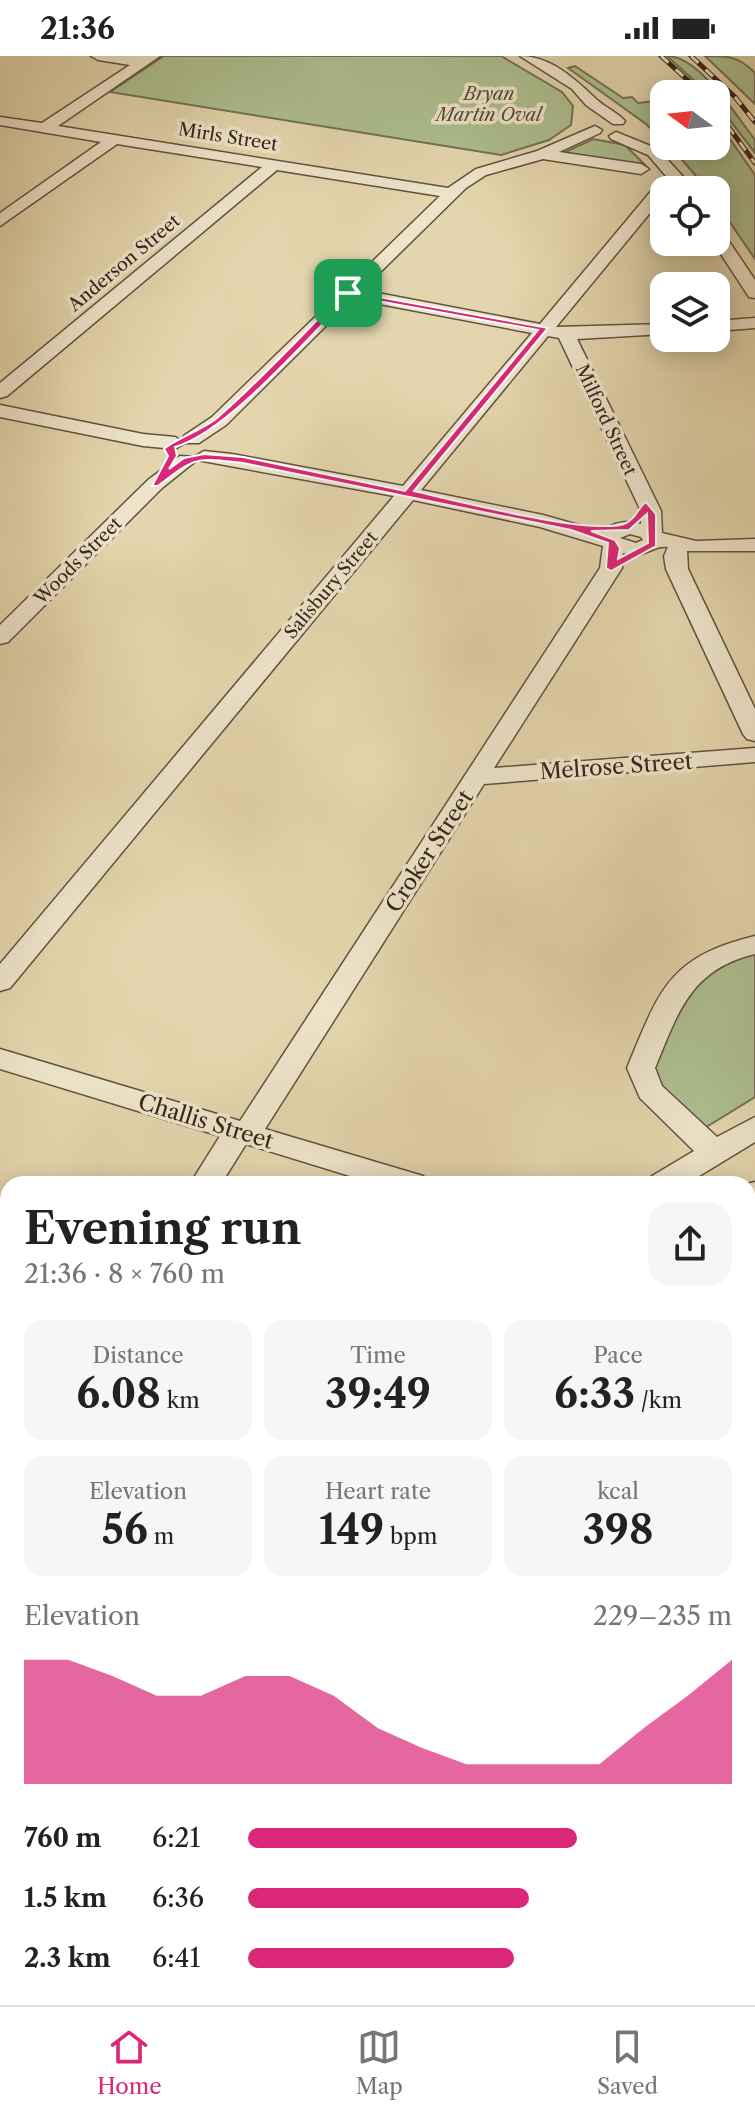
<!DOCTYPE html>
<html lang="en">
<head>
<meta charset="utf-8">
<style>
  body { margin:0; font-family:"Libre Caslon Text",serif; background:#f6f6f6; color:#222; height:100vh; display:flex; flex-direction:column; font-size:30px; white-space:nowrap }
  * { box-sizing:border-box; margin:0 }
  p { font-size:26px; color:#767676 }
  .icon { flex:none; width:44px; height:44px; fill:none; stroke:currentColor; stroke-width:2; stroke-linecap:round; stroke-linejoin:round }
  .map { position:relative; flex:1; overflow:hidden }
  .drawer { position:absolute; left:0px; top:1120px; width:756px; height:830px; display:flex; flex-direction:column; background:#fff; border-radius:24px 24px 0 0; box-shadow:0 4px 20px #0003 }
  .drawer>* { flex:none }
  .needle { width:52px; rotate:285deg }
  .fabs { position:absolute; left:650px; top:24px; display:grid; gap:16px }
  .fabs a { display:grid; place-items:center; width:80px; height:80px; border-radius:16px; background:#fff; box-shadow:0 4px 20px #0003; font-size:40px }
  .pin { position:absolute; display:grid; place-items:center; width:68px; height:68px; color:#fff; margin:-34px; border-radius:16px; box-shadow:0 4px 12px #0006 }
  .round { display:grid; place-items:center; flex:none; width:84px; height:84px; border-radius:24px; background:#f6f6f6 }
  .summary { display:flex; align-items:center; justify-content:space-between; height:136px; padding:0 24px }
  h1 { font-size:44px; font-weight:800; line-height:60px }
  .figures { display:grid; grid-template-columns:repeat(3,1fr); gap:12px; height:136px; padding:8px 24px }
  .figures div { display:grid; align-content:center; border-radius:20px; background:#f6f6f6; text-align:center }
  .figures b { font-size:40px; font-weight:800 }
  .figures small { font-size:22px; font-weight:400 }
  .figures p { font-size:22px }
  .chart { height:224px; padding:16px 24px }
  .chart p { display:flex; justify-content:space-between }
  .chart svg { width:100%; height:144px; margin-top:8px; fill:#db2777; opacity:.7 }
  ul { padding:0 24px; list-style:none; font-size:26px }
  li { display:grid; grid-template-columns:128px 96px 1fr; align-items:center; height:60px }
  li i { height:20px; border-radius:10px; background:#db2777 }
  .status { display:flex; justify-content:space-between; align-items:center; height:56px; padding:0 40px; background:#fff; direction:ltr }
  .status svg { height:22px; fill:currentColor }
  .menu { display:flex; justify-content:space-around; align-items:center; height:112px; border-top:2px solid #e0e0e0; background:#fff; font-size:22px; color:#767676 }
  .menu a { display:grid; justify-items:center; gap:4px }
  .menu .on { color:#db2777 }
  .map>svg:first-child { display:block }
  .green { fill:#adbe8f; stroke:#727256; stroke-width:2 }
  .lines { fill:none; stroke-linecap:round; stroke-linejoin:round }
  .minor-casing { stroke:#625140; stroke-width:3 }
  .minor { fill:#ede4ca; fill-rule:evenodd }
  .rail-casing { stroke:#37251c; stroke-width:5 }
  .rail { stroke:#ede4ca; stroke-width:3; stroke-dasharray:10; stroke-linecap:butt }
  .route { fill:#db2777; stroke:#fff; stroke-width:2; fill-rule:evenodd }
  .labels { text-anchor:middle; stroke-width:7; stroke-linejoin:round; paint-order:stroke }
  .far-park-label { font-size:18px; font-style:italic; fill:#544b39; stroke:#ede4ca }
  .far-street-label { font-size:18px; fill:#37251c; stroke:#ede4ca }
  .street-label { font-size:22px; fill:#37251c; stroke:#ede4ca }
</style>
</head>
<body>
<div class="status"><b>21:36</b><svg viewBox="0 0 49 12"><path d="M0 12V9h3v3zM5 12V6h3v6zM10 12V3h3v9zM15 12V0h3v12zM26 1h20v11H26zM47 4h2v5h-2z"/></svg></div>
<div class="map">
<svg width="755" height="1949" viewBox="0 0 755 1949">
  <rect width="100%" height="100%" fill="#e3d5ad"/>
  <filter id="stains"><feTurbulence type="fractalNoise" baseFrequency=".0025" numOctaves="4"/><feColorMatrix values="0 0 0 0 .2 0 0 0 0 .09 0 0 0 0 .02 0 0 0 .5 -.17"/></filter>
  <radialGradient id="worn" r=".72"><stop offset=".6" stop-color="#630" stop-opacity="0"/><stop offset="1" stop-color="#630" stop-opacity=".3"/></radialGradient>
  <g class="green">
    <polygon points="164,0 501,0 562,36 573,50 571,69 549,84 501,99 110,36"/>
    <path d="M667 0C699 0 736 59 755 84V97L716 46V38H709Z"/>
    <path d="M705 0C728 0 739 0 755 17V48Z"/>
    <polygon points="575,10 623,42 632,41 638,47 664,44 664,85 646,68 568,12"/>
    <polygon points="716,63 755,119 755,203 716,146 716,134 708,134 670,90 716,90"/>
    <polygon points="593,83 625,89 645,109 561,98"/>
    <polygon points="755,898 755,1041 703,1073 649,1022 681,937 728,903"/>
  </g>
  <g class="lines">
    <defs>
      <g id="minor">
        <path d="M91 0H160L58 70 448 132 476 113 537 95 595 70 602 74 600 77 559 96 641 108 649 113 641 118 543 103 486 119 466 132 362 234 540 268 652 134 664 130 671 134H664V140L556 271 664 268V278L577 283 661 455 662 477 696 485 755 483V495H687L688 513 755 653V685L747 683 743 678 666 513 664 500 668 491C651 489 648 503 623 497L622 512 494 712 755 692V706L484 728 265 1073 423 1120 427 1128H376L246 1088 221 1128H190L220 1080 0 1013V993L240 1065 600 512 603 490 540 471 413 444 10 932 0 935V908L394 440 197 404 162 432 8 586 0 588V569L148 424 180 400 194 401 204 395 232 398 403 430 532 277 353 243 226 369 199 387H185L182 383 185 379 212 361 440 140 277 114 7 340 0 342V327L262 111 117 88 0 170V157L101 86 0 69V61L42 67 130 9 98 4ZM548 280 559 282 641 455V468C629 464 611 466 603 476L543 459 421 434ZM630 478 641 481 643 484 636 487 620 482Z"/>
        <path d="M520 0C550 0 574 22 595 42 604 51 617 56 625 65L623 68H613L586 49 572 33Z"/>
        <polygon points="616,76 658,93 695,134 678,134 648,99 611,83 609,80"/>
        <polygon points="716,173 722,175 755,224 755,242 749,241 713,186 716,186"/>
        <polygon points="755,262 755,272 716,275 716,265"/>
        <polygon points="0,349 143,378 175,381 185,387 175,393 143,390 0,361"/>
        <path d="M755 880V898C691 913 678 956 655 1012L662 1030 717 1081 755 1061V1086L686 1128H648L652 1120 694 1095 640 1042 627 1012C659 935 668 901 755 880Z"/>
        <polygon points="755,1126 755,1148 748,1150 747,1128"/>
        <polygon points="748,1217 755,1219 755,1244 748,1242"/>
        <polygon points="8,1413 8,1453 0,1456 0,1416"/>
        <polygon points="748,1577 755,1580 755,1614 748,1611"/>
        <polygon points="172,1942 215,1942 212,1949 169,1949"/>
        <polygon points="280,1942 322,1942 319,1949 277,1949"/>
        <polygon points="429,1942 485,1942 488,1949 432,1949"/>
      </g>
    </defs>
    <use href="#minor" class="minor-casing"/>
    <use href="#minor" class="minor"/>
    <defs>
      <g id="rail">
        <polyline points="661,0 703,38"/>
        <polyline points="691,0 735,41 755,66"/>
        <polyline points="716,54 755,107"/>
      </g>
    </defs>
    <use href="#rail" class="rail-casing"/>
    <use href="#rail" class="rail"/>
  </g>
  <path class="route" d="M346 235 548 272 414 435C454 444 596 481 626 467 637 462 638 451 646 446L656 458V490L611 515 606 512 608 487 571 474 243 407C194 402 197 400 158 430H152L168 400 164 393C170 386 204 373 217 362 262 323 303 277 346 235ZM350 240 538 274 405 435 243 401 204 398 184 402 169 413 177 400 175 391C228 376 308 281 350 240ZM647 458 648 487 618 503 620 492 615 484 591 475 629 474Z"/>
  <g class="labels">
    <g class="far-park-label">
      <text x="489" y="44">Bryan<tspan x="489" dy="21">Martin Oval</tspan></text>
    </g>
    <g class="far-street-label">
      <text transform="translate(228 81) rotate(9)" y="6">Mirls Street</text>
      <text transform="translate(124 207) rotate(-40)" y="6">Anderson Street</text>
      <text transform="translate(606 364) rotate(65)" y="6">Milford Street</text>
      <text transform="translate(78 505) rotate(-45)" y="6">Woods Street</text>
      <text transform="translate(331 529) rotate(-50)" y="6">Salisbury Street</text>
    </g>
    <g class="street-label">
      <text transform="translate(616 710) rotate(-4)" y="8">Melrose Street</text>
      <text transform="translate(429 795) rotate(-57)" y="8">Croker Street</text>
      <text transform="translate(206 1065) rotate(17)" y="8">Challis Street</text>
    </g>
  </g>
  <rect width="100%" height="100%" filter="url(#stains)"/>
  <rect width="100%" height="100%" fill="url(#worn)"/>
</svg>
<div class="fabs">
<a><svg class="needle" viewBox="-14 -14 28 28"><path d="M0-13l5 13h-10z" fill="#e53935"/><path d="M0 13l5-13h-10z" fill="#767676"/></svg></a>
<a><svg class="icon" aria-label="locate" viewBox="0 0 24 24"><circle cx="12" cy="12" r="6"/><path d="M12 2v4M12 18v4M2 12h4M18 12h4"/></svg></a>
<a><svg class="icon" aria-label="layers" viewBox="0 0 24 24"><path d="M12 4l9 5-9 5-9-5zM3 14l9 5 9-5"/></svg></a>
</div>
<div class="pin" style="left:348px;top:237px;background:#1e9e55"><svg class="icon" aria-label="arrive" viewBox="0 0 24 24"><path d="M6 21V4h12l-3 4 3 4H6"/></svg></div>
<section class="drawer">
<div class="summary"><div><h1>Evening run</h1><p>21:36 · 8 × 760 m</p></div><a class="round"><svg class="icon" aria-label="share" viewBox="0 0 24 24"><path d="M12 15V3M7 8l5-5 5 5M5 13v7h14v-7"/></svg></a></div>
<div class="figures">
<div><p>Distance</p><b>6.08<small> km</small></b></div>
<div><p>Time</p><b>39:49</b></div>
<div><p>Pace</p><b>6:33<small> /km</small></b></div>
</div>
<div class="figures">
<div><p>Elevation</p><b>56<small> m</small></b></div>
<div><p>Heart rate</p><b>149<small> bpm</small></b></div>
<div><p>kcal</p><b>398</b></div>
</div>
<div class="chart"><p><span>Elevation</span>229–235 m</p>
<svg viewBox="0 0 160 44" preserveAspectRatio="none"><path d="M0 44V6L10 6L20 11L30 17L40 17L50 11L60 11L70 17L80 27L90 33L100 38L110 38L120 38L130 38L140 27L150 17L160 6V44z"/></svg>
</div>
<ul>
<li><b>760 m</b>6:21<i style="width:68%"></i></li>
<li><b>1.5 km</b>6:36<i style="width:58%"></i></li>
<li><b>2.3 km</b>6:41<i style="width:55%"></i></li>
</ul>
</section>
</div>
<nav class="menu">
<a class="on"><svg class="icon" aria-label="home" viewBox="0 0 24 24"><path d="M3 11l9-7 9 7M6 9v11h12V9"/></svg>Home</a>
<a><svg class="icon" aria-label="map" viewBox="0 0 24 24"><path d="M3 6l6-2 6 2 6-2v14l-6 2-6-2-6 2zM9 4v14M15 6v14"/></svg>Map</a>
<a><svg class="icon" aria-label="saved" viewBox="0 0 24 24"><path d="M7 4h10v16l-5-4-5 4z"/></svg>Saved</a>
</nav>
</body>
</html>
